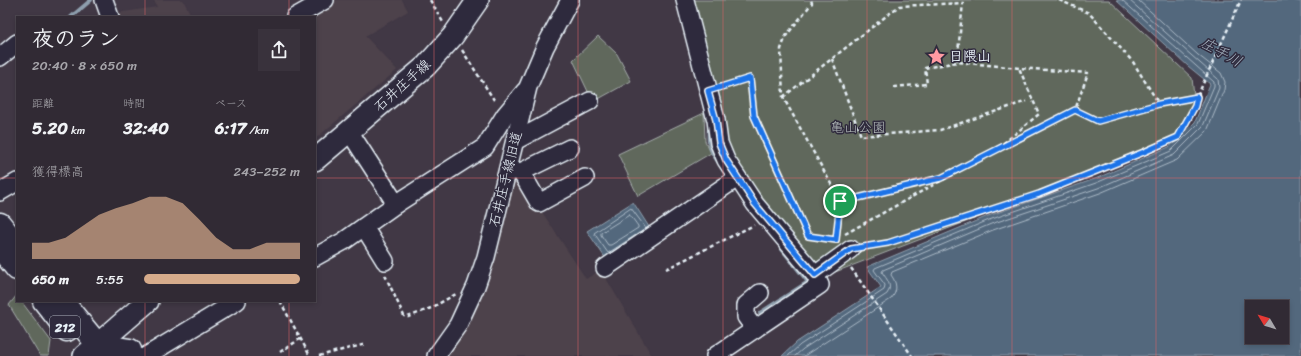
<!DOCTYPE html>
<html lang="ja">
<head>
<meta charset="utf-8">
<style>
  body { margin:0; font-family:Sriracha,"Klee One",sans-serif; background:#39323c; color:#f1f3f6; height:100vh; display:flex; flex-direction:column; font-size:15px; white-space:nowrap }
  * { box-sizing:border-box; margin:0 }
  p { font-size:13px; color:#a8a7ac }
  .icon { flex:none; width:22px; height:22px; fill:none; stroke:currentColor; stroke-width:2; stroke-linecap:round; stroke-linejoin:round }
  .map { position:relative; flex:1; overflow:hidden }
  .side { position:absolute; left:16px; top:16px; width:300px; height:286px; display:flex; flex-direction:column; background:#312a34; border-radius:0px; box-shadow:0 2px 6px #0003,0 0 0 1px #4c464f }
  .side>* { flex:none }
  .needle { width:26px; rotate:308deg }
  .controls { position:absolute; left:1245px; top:300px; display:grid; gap:8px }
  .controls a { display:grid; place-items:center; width:44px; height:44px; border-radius:0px; background:#312a34; box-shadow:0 2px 6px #0003,0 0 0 1px #4c464f; font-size:20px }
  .pin { position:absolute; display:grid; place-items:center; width:34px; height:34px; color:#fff; margin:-17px; border:2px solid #fff; border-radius:50%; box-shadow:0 1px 4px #0007 }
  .round { display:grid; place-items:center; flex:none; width:42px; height:42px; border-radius:0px; background:#39323c }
  .head { display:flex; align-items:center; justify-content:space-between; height:68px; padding:0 16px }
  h1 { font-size:22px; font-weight:700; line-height:30px }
  .stats { display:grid; grid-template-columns:repeat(3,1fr); gap:6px; height:68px; padding:4px 16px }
  .stats div { display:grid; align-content:center }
  .stats b { font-size:17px; font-weight:700 }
  .stats small { font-size:11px; font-weight:400 }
  .stats p { font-size:11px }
  .chart { height:112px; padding:8px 16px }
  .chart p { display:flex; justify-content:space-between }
  .chart svg { width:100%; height:72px; margin-top:4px; fill:#d6ab8b; opacity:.7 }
  ul { padding:0 16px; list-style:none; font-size:13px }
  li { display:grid; grid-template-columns:64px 48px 1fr; align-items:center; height:30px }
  li i { height:10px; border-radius:5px; background:#d6ab8b }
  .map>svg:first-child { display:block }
  .built { fill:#4e424b }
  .green { fill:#60685b; stroke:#a4acaa }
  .water { fill:#52687d; stroke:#8e9fae; fill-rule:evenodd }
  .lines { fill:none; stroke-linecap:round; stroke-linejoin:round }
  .shore { stroke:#acbac7; stroke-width:1 }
  .stream { stroke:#8e9fae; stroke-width:4 }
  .minor-casing { stroke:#e8f1f8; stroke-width:20 }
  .major-casing { stroke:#e8f1f8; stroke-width:24 }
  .highway-casing { stroke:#e8f1f8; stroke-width:25 }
  .path { stroke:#e8f1f8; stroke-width:2.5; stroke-dasharray:4 3; stroke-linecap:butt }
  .minor { stroke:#2f2a3d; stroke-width:17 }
  .major { stroke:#2f2a3d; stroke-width:21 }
  .highway { stroke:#2f2a3d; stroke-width:22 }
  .route-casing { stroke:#fff; stroke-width:8 }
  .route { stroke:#1a73e8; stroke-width:5 }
  .grid { fill:none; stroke:#db6466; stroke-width:1; stroke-opacity:0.55 }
  .labels { text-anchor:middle; stroke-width:3; stroke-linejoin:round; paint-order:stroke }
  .shield { fill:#2f2a3d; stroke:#b0b5c0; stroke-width:1 }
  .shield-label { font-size:13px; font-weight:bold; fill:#e8f1f8 }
  .poi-label { font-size:14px; font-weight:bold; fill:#e8f1f8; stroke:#2f2a3d; text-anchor:start }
  .street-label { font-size:14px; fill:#e8f1f8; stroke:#2f2a3d }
  .park-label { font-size:14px; fill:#b2bab9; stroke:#2f2a3d }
  .water-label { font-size:15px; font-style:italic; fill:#acbac7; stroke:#2f2a3d }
</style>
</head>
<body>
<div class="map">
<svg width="1301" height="356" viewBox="0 0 1301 356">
  <rect width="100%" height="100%" fill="#413845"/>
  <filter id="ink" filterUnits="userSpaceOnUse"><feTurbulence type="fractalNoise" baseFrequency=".025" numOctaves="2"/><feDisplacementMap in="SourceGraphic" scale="8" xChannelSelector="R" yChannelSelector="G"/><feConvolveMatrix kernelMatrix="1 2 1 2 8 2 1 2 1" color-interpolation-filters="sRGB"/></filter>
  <g filter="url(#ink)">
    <g class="built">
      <polygon points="154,0 183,0 192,17 118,17 117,13 157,7"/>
      <polygon points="330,0 402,0 408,11 365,36 397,70 315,139 315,17 300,17"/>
      <polygon points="511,177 519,177 586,279 601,270 652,356 441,356"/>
    </g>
    <g class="green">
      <polygon points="685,0 1109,0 1192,78 1195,106 1178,137 1130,158 1059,186 817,279 737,178"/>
      <polygon points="598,36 617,54 631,81 593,102 573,60"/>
      <polygon points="704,113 705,141 711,153 638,196 618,154"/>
      <polygon points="17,295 17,301 21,301 51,341 49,356 40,356 9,305"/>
    </g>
    <g class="water">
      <path d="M1116 0H1292L1301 2V356H782L797 342 881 287 867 267 988 216 1095 179 1169 147 1195 122 1210 84 1188 66ZM1252 307H1282V337H1252Z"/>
      <polygon points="633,202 651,230 606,259 587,231"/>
    </g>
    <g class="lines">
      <g class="shore">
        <polygon points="630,215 638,226 638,228 611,245 608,245 601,235 601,233"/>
        <polyline points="639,233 608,253 594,233 631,208 645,227 645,229"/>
        <polyline points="788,356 800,345 884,290 885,285 874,270 875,268 989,220 1096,183 1171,151 1198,124 1214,86 1214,82 1122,0"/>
        <path d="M795 356 803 349 887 294C893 285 887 280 882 272L883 270 991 224 1098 188 1174 155 1203 126 1219 88 1218 79 1129 0"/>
        <path d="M804 356 891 299C898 291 897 283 891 275L892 272 993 230 1100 193 1177 160 1207 131 1224 90 1225 82 1221 73 1198 55 1138 0"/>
      </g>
      <g class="stream">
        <polyline points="71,17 91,0"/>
        <path d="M709 125C708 143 708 148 719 163"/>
        <polyline points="760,313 808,282 781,248"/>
      </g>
      <defs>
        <g id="minor">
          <polyline points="104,0 110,17"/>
          <polyline points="685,0 716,120 719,143 726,160 755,204 815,275 820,285 715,356"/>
          <polyline points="295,17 325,0"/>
          <polyline points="0,57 17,43"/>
          <polyline points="349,131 396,204"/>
          <polyline points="515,141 590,101"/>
          <polyline points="508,170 521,172 539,203 585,178"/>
          <polyline points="521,172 570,148"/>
          <polyline points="0,192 17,182"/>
          <polyline points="364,227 385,261"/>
          <polyline points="315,257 344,241 396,204 485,147 505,115 525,91"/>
          <polyline points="605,268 737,178"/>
          <polyline points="815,275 851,249"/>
          <polyline points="755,329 746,317 746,305 760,293"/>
          <polyline points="146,356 237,301"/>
          <polyline points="436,356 458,325 476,286 486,257 528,87 545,47 570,0"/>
        </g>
        <g id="major">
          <polyline points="315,160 426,66 453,36 478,0"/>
          <polyline points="84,356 148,301"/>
        </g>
        <g id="highway">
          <polyline points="0,224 17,245"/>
          <polyline points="0,248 17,269"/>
          <polyline points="44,301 67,330"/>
          <polyline points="62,301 107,356"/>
          <polyline points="98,345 130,350"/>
        </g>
      </defs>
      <use href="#minor" class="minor-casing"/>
      <use href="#major" class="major-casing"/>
      <use href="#highway" class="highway-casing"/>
      <g class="path">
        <polyline points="430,0 443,22"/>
        <polyline points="1059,0 1089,13 1133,62 1159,104"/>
        <polyline points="462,50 496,103"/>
        <polyline points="832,59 861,136 940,130 1027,101"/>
        <polyline points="722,87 750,78 754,116 808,236 838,241"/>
        <polyline points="894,87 927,84 925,68 957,62"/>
        <polyline points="783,97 899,6 963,3 957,62 1019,68 1088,73 1075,110 941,178 841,202 783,97 781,49 786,36 812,3 811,0"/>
        <polyline points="1075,110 1098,121 1159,104 1197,97"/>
        <polyline points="998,148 1039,114 1019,68"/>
        <polyline points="845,234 962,169"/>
        <polyline points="836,239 840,201"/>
        <polyline points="865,247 888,243 1039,194 1144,152 1178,137 1195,106 1197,97 1241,0"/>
        <polyline points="851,268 912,356"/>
        <polyline points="666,269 754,225"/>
        <polyline points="385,275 404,316 408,317 431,308 456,294"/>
        <polyline points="280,301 310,356"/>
        <polyline points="280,352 300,339"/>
        <polyline points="319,356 366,344"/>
      </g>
      <use href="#minor" class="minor"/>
      <use href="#major" class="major"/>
      <use href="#highway" class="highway"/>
    </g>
  </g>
  <g class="lines" filter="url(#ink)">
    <defs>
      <polygon id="route" points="750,78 754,116 808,236 836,240 840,201 841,202 941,178 1075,110 1098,121 1159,104 1197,97 1195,106 1178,137 1144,152 1039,194 888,243 851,249 815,275 755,204 726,160 719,143 716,120 708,91"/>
    </defs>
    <use href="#route" class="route-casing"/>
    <use href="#route" class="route"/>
  </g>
  <path class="grid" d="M145 0V17M289 0V17M434 0V356M578 0V356M723 0V356M867 0V356M1012 0V356M1156 0V356M0 178H17M315 178H1301M145 301V356M289 301V356"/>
  <defs>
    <symbol id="sight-bare" viewBox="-9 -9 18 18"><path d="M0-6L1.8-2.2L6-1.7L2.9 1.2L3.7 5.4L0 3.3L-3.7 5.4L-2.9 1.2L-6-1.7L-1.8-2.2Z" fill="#ff9aa2" stroke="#2f2a3d" stroke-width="2.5" paint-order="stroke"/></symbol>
  </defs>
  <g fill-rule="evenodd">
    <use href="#sight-bare" x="924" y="44" width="25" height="25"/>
  </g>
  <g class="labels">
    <rect class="shield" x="50" y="316" width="30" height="22" rx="3"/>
    <g class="shield-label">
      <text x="65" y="332">212</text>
    </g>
    <g class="poi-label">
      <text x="949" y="61">日隈山</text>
    </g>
    <g class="street-label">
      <text transform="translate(402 85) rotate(-42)" y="5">石井庄手線</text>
      <text transform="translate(505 179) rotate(-76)" y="5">石井庄手線旧道</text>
    </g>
    <g class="park-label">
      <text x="858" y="132">亀山公園</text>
    </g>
    <g class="water-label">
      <text transform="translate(1221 52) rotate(29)" y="5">庄手川</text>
    </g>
  </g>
</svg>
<div class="controls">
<a><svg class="needle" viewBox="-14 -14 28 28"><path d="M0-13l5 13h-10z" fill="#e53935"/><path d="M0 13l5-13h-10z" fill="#a8a7ac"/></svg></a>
</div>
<div class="pin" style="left:840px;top:201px;background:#1e9e55"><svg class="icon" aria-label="arrive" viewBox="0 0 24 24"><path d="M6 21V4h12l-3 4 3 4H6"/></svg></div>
<section class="side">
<div class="head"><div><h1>夜のラン</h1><p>20:40 · 8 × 650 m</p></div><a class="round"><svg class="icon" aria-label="share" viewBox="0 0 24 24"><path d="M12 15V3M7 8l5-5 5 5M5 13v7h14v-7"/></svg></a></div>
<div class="stats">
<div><p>距離</p><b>5.20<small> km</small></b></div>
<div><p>時間</p><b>32:40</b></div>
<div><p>ペース</p><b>6:17<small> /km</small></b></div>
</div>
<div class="chart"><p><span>獲得標高</span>243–252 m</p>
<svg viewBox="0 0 160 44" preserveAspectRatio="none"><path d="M0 44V34L10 34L20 31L30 24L40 17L50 13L60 10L70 6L80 6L90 10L100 20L110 31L120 38L130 38L140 34L150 34L160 34V44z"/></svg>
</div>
<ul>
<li><b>650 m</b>5:55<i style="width:100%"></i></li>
</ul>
</section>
</div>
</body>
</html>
